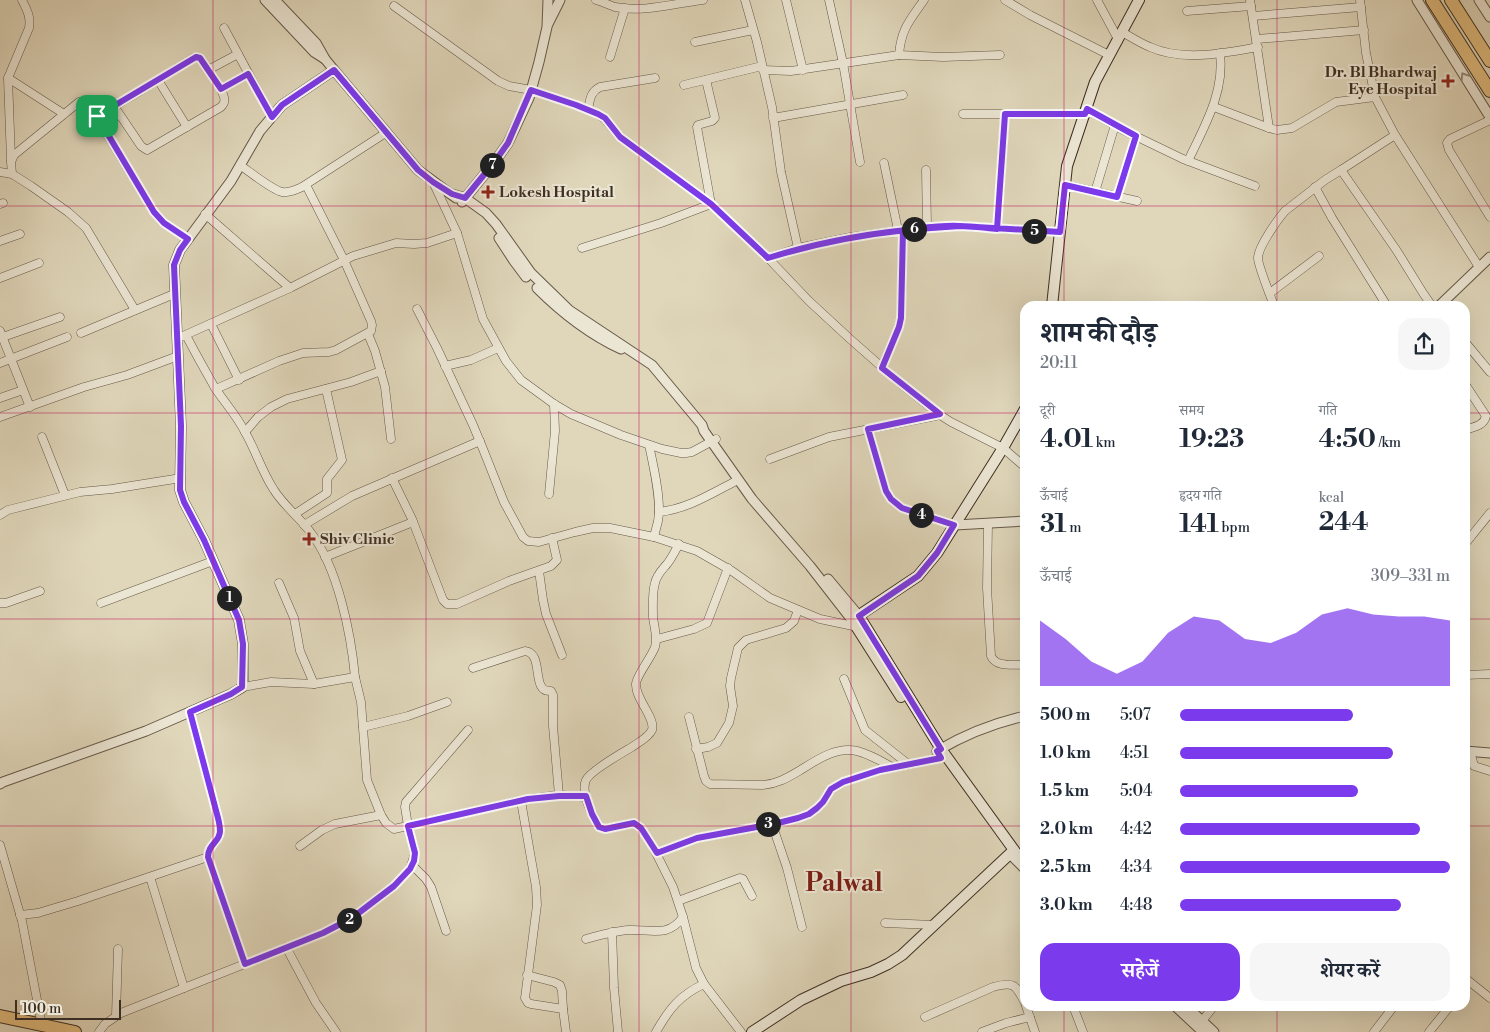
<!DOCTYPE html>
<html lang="hi">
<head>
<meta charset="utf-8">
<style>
  body { margin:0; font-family:"Libre Bodoni","Noto Serif Devanagari",serif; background:#f6f6f7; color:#1f2937; height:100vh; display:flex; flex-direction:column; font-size:19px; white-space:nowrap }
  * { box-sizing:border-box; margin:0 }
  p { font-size:16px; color:#747a83 }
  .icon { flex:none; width:28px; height:28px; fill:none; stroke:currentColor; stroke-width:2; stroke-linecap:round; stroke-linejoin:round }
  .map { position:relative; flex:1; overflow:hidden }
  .panel { position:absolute; left:1020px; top:301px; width:450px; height:710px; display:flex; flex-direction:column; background:#fff; border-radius:15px; box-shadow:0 5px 20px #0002 }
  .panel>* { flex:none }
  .scale { position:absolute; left:15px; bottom:12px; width:106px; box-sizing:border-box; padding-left:5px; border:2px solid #3e2f22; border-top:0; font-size:14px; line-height:18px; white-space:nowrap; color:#3e2f22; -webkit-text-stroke:4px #ebe5d3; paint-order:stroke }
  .pin { position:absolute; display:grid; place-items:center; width:42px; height:42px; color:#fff; margin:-21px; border-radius:10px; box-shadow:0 2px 8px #0006 }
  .km { position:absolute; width:25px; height:25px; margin:-12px; border-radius:50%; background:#222; color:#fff; font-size:14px; line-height:25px; text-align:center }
  .round { display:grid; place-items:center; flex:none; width:52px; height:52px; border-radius:15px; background:#f6f6f7 }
  .head { display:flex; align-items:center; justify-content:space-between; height:85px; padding:0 20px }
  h1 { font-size:28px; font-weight:700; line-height:38px }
  .stats { display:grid; grid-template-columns:repeat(3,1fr); gap:8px; height:85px; padding:5px 20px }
  .stats div { display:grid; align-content:center }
  .stats b { font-size:25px; font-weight:700 }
  .stats small { font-size:14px; font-weight:400 }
  .stats p { font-size:14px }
  .chart { height:140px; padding:10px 20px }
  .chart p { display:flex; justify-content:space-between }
  .chart svg { width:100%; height:90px; margin-top:5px; fill:#7c3aed; opacity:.7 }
  .button { display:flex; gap:10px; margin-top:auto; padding:10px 20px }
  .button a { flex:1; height:58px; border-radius:15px; background:#7c3aed; color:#fff; font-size:20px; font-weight:700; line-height:58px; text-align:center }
  .button a+a { background:#f6f6f7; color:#1f2937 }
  ul { padding:0 20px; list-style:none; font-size:16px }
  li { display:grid; grid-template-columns:80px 60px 1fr; align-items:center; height:38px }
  li i { height:12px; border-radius:6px; background:#7c3aed }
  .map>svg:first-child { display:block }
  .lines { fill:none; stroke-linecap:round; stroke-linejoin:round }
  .minor-casing { stroke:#665948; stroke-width:9 }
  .tertiary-casing { stroke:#665948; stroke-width:11 }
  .secondary-casing { stroke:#3e2f22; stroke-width:12 }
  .trunk-casing { stroke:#3e2f22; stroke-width:14 }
  .minor { stroke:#ebe5d3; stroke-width:8 }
  .tertiary { stroke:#ebe5d3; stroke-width:9 }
  .secondary { stroke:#ebe5d3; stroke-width:10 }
  .trunk { stroke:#e0bc7e; stroke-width:12 }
  .oneway { stroke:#948a7a }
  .route-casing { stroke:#fff; stroke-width:10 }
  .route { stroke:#7c3aed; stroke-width:6 }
  .grid { fill:none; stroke:#c2185b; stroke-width:1; stroke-opacity:0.55 }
  .poi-dot { fill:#8f2418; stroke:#ebe5d3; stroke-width:2 }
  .labels { text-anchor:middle; stroke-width:4; stroke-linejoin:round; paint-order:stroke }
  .poi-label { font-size:15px; font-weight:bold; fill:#3e2f22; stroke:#ebe5d3; text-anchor:start }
  .town-label { font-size:25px; font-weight:bold; fill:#7a1f14; stroke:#ebe5d3 }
</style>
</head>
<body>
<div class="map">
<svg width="1490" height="1032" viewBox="0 0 1490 1032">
  <rect width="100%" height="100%" fill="#e0d7bb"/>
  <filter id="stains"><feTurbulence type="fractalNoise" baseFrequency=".004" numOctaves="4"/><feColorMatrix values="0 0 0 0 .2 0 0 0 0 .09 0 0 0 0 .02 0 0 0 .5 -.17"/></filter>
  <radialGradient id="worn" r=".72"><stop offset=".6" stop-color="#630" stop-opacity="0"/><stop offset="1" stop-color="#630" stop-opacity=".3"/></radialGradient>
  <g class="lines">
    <defs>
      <g id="minor">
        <path d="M596 0C603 2 609 5 615 7 643 13 675 3 703 0"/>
        <polyline points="745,0 757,42 772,107 781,172 798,248"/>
        <polyline points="786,0 803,70"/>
        <polyline points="829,0 843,63 860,162"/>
        <polyline points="1005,0 1030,15 1109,55"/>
        <polyline points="1097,0 1118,39"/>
        <polyline points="1250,0 1269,128"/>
        <polyline points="1360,0 1366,53 1375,97 1395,135 1479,267"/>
        <polyline points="394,6 498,81 509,86 531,90 576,105 598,114 605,119 620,137 711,204 768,258 809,301 849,338 900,383 940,415 951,422 1003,448 1025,467"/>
        <polyline points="1187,11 1251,6"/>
        <polyline points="1253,16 1361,7"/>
        <polyline points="224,28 272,117"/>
        <path d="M1122 32C1131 37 1140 43 1150 47 1183 62 1224 53 1258 47"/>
        <polyline points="1257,39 1364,30"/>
        <polyline points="695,42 753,30"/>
        <polyline points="899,55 943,57 1000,55"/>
        <polyline points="610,57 625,8"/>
        <polyline points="208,70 238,54"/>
        <path d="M763 70 791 71 899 55C901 29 910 20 924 0"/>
        <polyline points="8,78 64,114"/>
        <polyline points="158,80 187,127"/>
        <polyline points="684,85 762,66"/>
        <path d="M114 106 141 146 147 150 221 107C227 101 224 97 221 89"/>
        <polyline points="1214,107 1269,128 1277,130 1292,128 1336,102 1375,97"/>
        <polyline points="1087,109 1125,131 1183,159 1255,186"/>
        <path d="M588 110C590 100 590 92 600 87L655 78"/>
        <polyline points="963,114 1085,114"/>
        <polyline points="97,116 140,91 193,58 196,57 200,58 221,89 248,74"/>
        <polyline points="773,118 903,95"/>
        <polyline points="1490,120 1450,139 1447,143 1449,150 1490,217"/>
        <path d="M11 160 8 78 29 28C31 17 27 10 22 0"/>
        <path d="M1188 161C1204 127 1225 92 1220 53"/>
        <polyline points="884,163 898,230"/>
        <path d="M240 165C250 172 271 189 282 192 289 193 295 190 302 187L387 132"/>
        <polyline points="926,170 927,227"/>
        <polyline points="1341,170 1395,135"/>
        <polyline points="0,172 12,174 31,186 68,212 86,228 135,310"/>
        <polyline points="12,174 11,162 14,155 79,102 87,101 154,212 164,223 188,239"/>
        <polyline points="433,182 457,233 483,319 506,361 521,380 554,404 571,414 621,435 662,449 681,453 686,453 692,452 716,439"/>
        <polyline points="1065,185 1137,201"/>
        <polyline points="1315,187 1332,218 1387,306"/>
        <polyline points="1095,192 1115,125"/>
        <polyline points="1117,197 1136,136"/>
        <polyline points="0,204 3,203"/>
        <polyline points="205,214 290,288"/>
        <polyline points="997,229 1005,114"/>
        <polyline points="0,241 20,234"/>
        <polyline points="582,248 661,223 711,204 697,127 698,125 712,121 715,118 706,80"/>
        <polyline points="768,258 798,248 851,237 917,228 960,226 1060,232"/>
        <polyline points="0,278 39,263"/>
        <polyline points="1270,293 1319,256"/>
        <path d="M1274 306C1271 297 1258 266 1258 258 1258 247 1278 219 1285 211L1325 180 1341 170 1397 251 1423 293 1432 306"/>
        <polyline points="417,309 437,348 473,425 483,449 504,502 523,537 528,541 539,542 575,532 593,528 610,528 654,537 697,551 732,571 770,598 808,614 820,619 858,627"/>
        <polyline points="211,324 239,380"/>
        <polyline points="0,331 30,407"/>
        <polyline points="81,333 174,294"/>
        <polyline points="368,334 375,351 385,387 391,439"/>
        <path d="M186 335C195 353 205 370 215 388 225 403 237 416 245 432 256 451 262 472 274 490 284 506 300 518 311 533 338 568 351 634 355 677"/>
        <polyline points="183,336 290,288 353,256 396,243 414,244 427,243 457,233"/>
        <polyline points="0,338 60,317"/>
        <polyline points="1465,342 1490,372"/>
        <polyline points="0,363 67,337"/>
        <polyline points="445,366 471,360 498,348"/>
        <polyline points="882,367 899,327 901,318 903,230"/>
        <path d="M1465 384 1486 416C1484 426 1473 427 1465 430"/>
        <polyline points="216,389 279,361 303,353 329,352 336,350 371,331 372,325 371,321 344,260 306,185"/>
        <polyline points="0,398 23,390"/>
        <polyline points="0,417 84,387 127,375 178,356"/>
        <polyline points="868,429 886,491 891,499 902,508 955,525"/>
        <polyline points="245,432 258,417 271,407 287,399 351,382 381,371"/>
        <polyline points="42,437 65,495"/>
        <path d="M649 445C653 464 662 502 658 521 657 526 655 532 654 537"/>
        <polyline points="770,459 829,437 940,415"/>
        <polyline points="392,478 412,519 443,600 447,604 457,604 509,581 551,566 557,560 552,538"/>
        <polyline points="549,494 555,431 554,404"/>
        <path d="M659 512C688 509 712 493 738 480"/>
        <polyline points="295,514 327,493 327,479 342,460 326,389"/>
        <polyline points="0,515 8,510 80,492 112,489 181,478"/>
        <path d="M988 523 987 588 991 656C996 668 1014 664 1025 665"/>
        <polyline points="304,525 352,496 480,441"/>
        <path d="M679 544C675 551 672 558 667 564 662 570 657 574 655 583 652 593 653 606 653 617 654 627 658 637 655 647 651 658 636 676 636 684 635 699 656 718 652 730 648 738 639 742 632 747 622 753 590 771 586 780 580 793 593 816 599 827L605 829 634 823 641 828 651 843 673 887 683 917 696 968 704 984 741 1032"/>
        <polyline points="1465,544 1490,513"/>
        <polyline points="325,557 413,522"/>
        <polyline points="539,571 543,600 546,614 562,655"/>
        <polyline points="279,583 294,618 300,651 314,684"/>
        <polyline points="0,603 6,603 40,591"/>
        <polyline points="101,603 213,561"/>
        <polyline points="657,639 694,629 707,623 728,568"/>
        <path d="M473 668 525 651C545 653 530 693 551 691L553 695V726L559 795"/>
        <polyline points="1465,675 1490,674"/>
        <polyline points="844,679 865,730 908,764"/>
        <polyline points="243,687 271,682 314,684 355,677 361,702 367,780 381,815 386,823 394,829 528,799 559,795 586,797"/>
        <path d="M190 712 218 818C219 822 220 827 220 831 220 842 208 845 208 857L245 964"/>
        <path d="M689 717 704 776 706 781 710 784 763 785C777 784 787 778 799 771 815 761 836 746 857 751 869 754 881 761 892 767"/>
        <polyline points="363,727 408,716 447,702"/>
        <polyline points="696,749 708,747 717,743 729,723 733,706 730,686 731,678 738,648 746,640 786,628 794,621 798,610"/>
        <polyline points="1470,751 1474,766 1490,771"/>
        <polyline points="521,801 536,887 537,905 525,998 528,1003 531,1004 563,1009 566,1032"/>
        <polyline points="772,824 787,868 802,927"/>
        <polyline points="0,845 22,921 42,1026"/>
        <polyline points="300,846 322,830 335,824 381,815"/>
        <polyline points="657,853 697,838 778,823 798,818 809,814 817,808 823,802 831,789 843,782 880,770 917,763 946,756"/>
        <polyline points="412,865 426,879 431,887 446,931"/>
        <polyline points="150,877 184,988"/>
        <polyline points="678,901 740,878 743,879 752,896"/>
        <polyline points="20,915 38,913 78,901 208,857"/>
        <polyline points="885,923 934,925"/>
        <polyline points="612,932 614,988 618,1032"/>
        <path d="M586 939C600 935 614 931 629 930 651 929 668 938 683 917"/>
        <polyline points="286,947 316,1003 336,1032"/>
        <polyline points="527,975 554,982 560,985 562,991 563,1009"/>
        <polyline points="1465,978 1490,998"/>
        <polyline points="1026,1006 1035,1032"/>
        <polyline points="1073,1006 1083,1032"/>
        <polyline points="116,1016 118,949"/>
        <path d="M925 1017 993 987C1014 981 1016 985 1025 1003"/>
        <polyline points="1202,1021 1214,1006"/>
        <polyline points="99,1032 105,1024 121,1013 323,933 352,918 394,886 410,869 415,853 408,826 405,807 406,802 468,730"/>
        <path d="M656 1032C669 1009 680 995 704 984"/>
        <polyline points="982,1032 1006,1023 1030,1017"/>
        <polyline points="1374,1032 1394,1006"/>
        <polyline points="1429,1032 1450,1006"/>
      </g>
      <g id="tertiary">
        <polyline points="265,0 314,52 325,59"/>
        <polyline points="275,0 316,43 325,59 334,70 418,170 456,198"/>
        <polyline points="1417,0 1490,117"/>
        <polyline points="1479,0 1490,17"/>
        <polyline points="548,24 560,0"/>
        <polyline points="452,194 465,198 486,213 496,224 531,273 569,310 652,365 702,425 704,431 752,499 810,566 852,620"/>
        <polyline points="462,202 496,160 508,143 529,98 539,62 547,27 548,0"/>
        <polyline points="499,238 514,261 526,277"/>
        <path d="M537 288C562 313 589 334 621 349"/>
        <polyline points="1439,306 1490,257"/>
        <polyline points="955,525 1025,521"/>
        <polyline points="828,579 859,616"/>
        <path d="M937 751C964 735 994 723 1025 716"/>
        <polyline points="1465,751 1490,753"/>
        <polyline points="0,784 3,782 146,731 231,694 243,687 243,644 239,620 204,540 184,502 180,490 181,426 174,265 180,250 231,181 260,131 282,105 334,70"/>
        <polyline points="1014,850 1025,860"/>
        <polyline points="1010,854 1025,869"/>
        <polyline points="1175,1006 1203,1032"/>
        <polyline points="1186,1006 1214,1032"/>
      </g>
      <g id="secondary">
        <polyline points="1052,306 1067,166 1095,82 1139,0"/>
        <polyline points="901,697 852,620 918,576 937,553 1003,448 1025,409"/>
        <polyline points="752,1032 801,1000 841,981 871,972 888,964 902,955 1014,850 941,749 859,616"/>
      </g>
      <g id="trunk">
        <polyline points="1432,0 1490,91"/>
        <polyline points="1451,0 1490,61"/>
        <polyline points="0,1016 75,1032"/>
      </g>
    </defs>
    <use href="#minor" class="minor-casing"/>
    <use href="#tertiary" class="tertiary-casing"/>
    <use href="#secondary" class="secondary-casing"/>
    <use href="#trunk" class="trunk-casing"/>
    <use href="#minor" class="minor"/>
    <use href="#tertiary" class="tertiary"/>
    <use href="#secondary" class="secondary"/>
    <use href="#trunk" class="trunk"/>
  </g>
  <defs><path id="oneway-chevron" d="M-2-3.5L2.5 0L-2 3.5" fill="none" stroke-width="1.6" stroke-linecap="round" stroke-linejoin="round" transform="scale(1.25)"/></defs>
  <use class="oneway" href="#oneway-chevron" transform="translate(1464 76) rotate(-122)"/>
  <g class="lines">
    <defs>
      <path id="route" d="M97 116 154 212 164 223 188 239 180 250 174 265 181 426 180 490 184 502 204 540 239 620 243 644 242 687 231 694 190 712 218 818C219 822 220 827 220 831 220 842 208 844 208 857L245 964 323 933 352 918 394 886 410 869 414 861 415 853 408 826 528 799 559 796H586L592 814 599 827 605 829 634 823 641 828 657 853 697 838 778 823 798 818 809 814 817 808 823 802 831 789 843 782 880 770 941 758 937 751 941 749 859 616 918 576 937 553 954 525 902 508 891 499 886 491 868 429 940 414 882 368 899 327 901 318 903 230 960 226 1060 232 1065 185 1117 197 1136 136 1087 109 1085 114H1005L997 229C985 228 972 226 959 226 942 225 924 228 906 230 859 235 813 244 768 258L711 204 620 137 605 118 598 114 576 105 531 90 508 143 496 160 465 198 452 194 433 182 418 170 334 70 282 105 272 117 248 74 221 89 200 58 196 57 97 116"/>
    </defs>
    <use href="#route" class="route-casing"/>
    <use href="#route" class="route"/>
  </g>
  <path class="grid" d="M213 0V1032M426 0V1032M639 0V1032M851 0V1032M1064 0V306M1277 0V306M0 206H1490M0 413H1025M1465 413H1490M0 619H1025M1465 619H1490M0 826H1025M1465 826H1490M1064 1006V1032M1277 1006V1032"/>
  <g class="poi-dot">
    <path d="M1445.5 73.5h5v5h5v5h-5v5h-5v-5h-5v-5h5z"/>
    <path d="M485.5 184.5h5v5h5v5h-5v5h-5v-5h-5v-5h5z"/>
    <path d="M306.5 531.5h5v5h5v5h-5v5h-5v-5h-5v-5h5z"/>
  </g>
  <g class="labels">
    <g class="poi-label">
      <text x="1437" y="77" text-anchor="end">Dr. Bl Bhardwaj<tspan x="1437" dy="17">Eye Hospital</tspan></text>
      <text x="499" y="197">Lokesh Hospital</text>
      <text x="320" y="544">Shiv Clinic</text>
    </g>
    <g class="town-label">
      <text x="844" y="891">Palwal</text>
    </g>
  </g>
  <rect width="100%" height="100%" filter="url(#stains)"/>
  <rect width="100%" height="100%" fill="url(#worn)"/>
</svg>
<div class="scale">100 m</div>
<div class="pin" style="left:97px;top:116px;background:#1e9e55"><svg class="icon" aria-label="arrive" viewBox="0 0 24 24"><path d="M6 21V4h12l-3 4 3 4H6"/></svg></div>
<b class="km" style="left:229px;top:598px">1</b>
<b class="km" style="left:349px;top:920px">2</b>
<b class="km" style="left:768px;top:824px">3</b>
<b class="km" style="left:921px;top:515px">4</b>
<b class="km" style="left:1034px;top:231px">5</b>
<b class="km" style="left:914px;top:229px">6</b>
<b class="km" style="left:492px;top:165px">7</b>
<section class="panel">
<div class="head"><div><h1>शाम की दौड़</h1><p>20:11</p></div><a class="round"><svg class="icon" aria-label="share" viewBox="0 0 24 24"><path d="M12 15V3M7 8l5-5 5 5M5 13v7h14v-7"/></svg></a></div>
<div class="stats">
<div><p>दूरी</p><b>4.01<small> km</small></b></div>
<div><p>समय</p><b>19:23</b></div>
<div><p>गति</p><b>4:50<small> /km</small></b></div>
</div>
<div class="stats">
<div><p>ऊँचाई</p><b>31<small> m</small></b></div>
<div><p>हृदय गति</p><b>141<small> bpm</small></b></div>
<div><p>kcal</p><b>244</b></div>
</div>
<div class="chart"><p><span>ऊँचाई</span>309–331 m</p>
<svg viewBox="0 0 160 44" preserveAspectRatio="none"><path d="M0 44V12L10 21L20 32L30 38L40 32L50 18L60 10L70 12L80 21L90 23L100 18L110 9L120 6L130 9L140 10L150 10L160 12V44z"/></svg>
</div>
<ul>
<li><b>500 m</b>5:07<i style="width:64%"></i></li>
<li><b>1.0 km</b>4:51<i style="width:79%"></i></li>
<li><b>1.5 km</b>5:04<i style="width:66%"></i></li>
<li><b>2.0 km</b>4:42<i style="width:89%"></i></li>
<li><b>2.5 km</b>4:34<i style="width:100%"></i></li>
<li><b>3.0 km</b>4:48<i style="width:82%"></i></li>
</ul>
<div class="button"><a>सहेजें</a><a>शेयर करें</a></div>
</section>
</div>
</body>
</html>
